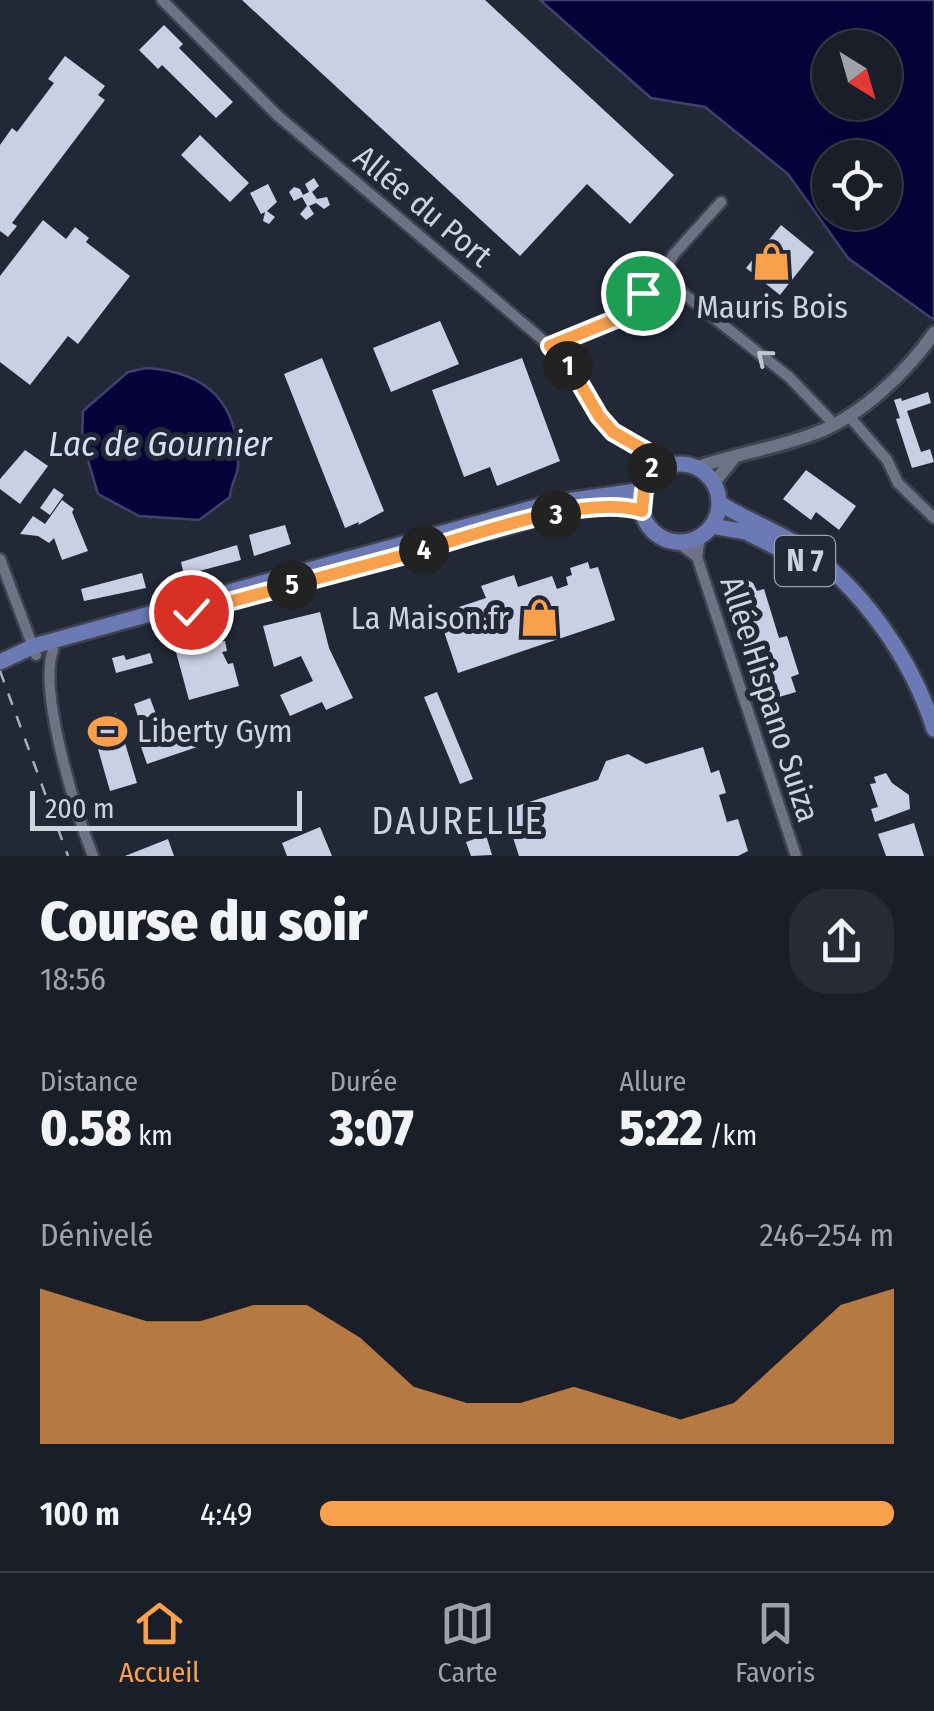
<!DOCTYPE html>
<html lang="fr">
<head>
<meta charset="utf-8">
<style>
  body { margin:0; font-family:"Fira Sans Condensed",sans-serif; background:#272b35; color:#f1f3f6; height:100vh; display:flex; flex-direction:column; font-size:38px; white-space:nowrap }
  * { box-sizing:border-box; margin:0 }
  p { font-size:32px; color:#9fa2a8 }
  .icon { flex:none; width:55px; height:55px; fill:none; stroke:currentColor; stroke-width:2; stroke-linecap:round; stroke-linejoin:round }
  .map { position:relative; height:856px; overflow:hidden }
  .details { display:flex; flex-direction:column; background:#1a1e29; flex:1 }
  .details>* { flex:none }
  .needle { width:65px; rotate:143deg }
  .buttons { position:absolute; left:812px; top:30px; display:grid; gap:20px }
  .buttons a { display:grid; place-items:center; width:90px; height:90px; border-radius:50%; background:#1a1e29; box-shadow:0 5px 25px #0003,0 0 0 2px #383c46; font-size:50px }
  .scale { position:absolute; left:30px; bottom:25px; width:272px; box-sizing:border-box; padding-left:10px; border:5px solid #cfd3dd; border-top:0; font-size:28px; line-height:35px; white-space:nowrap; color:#cfd3dd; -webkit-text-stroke:8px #232837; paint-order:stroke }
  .pin { position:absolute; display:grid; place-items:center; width:85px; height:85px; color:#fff; margin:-42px; border:5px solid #fff; border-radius:50%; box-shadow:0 2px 10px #0007 }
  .km { position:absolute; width:50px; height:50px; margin:-25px; border-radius:50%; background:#222; color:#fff; font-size:28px; line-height:50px; text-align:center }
  .round { display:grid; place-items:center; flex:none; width:105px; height:105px; border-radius:40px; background:#272b35 }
  .headline { display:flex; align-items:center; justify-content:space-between; height:170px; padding:0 40px }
  h1 { font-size:55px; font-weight:800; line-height:75px }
  .figures { display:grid; grid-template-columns:repeat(3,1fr); gap:15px; height:170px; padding:10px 40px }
  .figures div { display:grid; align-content:center }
  .figures b { font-size:50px; font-weight:800 }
  .figures small { font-size:28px; font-weight:400 }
  .figures p { font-size:28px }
  .chart { height:280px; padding:20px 40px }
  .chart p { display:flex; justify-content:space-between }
  .chart svg { width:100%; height:180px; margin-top:10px; fill:#f9a04c; opacity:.7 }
  ul { padding:0 40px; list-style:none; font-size:32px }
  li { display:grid; grid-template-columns:160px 120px 1fr; align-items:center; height:75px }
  li i { height:25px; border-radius:12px; background:#f9a04c }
  .dock { display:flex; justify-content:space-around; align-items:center; height:140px; border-top:2px solid #383c46; background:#1a1e29; font-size:28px; color:#9fa2a8 }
  .dock a { display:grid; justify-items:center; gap:5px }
  .dock .active { color:#f9a04c }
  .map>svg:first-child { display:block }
  .water { fill:#06033b; stroke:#42416c; stroke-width:2.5; fill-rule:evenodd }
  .building { fill:#c9d0e4 }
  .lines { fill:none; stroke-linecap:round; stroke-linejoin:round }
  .minor-casing { stroke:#3f4350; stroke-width:15 }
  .tertiary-casing { stroke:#3f4350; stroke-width:18 }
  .primary-casing { stroke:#3f4350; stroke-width:20 }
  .minor { stroke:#6d7384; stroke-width:10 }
  .tertiary { stroke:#6d7384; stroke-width:12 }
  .primary { stroke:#6b7ab4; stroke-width:15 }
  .rail { stroke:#aaaeb9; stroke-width:2.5; stroke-dasharray:12 12; stroke-linecap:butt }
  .oneway { stroke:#c0c5d0 }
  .route-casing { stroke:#fff; stroke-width:20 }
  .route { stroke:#f9a04c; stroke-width:12 }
  .labels { text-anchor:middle; stroke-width:10; stroke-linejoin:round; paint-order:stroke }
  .shield { fill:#232837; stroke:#9ba0ab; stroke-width:2.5 }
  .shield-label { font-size:30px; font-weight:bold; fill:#cfd3dd }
  .street-label { font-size:32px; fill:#cfd3dd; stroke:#232837 }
  .poi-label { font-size:32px; fill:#cfd3dd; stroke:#232837 }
  .water-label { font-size:35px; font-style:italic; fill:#d7dff5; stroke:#232837 }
  .quarter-label { font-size:38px; letter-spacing:2.5px; fill:#cfd3dd; stroke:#232837 }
</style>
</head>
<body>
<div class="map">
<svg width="934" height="856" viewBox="0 0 934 856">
  <rect width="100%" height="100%" fill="#232837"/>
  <g class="water">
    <path d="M540 0H934V320L848 258 788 174 705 107 651 98ZM830 48H885V102H830ZM830 158H885V212H830Z"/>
    <path d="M146 368C209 372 239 404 238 466 237 477 230 486 230 497L199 520 139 516 98 494 82 440 83 411 128 372Z"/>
  </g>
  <g class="building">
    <polygon points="242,0 485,0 674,175 630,224 587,184 520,256"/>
    <polygon points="164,25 183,44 179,48 233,102 216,118 162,65 158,69 139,50"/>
    <polygon points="65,56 105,86 98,95 105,100 12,223 17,226 8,237 0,231 0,145 12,128 17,132 54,83 48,79"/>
    <polygon points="200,135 249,183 230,202 181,155"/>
    <polygon points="314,178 319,186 312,192 317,199 327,197 330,205 324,209 316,203 309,206 314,214 306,220 300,214 307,206 302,197 294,201 289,192 294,187 300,189 303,195 309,192 305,184"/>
    <polygon points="268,184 277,202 267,211 275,217 269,224 263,221 265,212 261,214 250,193"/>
    <polygon points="43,220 66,239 75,227 89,238 86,242 130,276 78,344 68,336 30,385 0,362 0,276"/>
    <polygon points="781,225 814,252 780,295 746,268"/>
    <polygon points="440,321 459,364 391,392 373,348"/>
    <polygon points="322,358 384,511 358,525 359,522 345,528 284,374"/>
    <polygon points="522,358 560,461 497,486 490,467 464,477 432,390"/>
    <polygon points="928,392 931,403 907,411 921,452 930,449 934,462 912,468 896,419 900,418 894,400 901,398 902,401"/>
    <polygon points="25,450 48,466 20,504 0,489 0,479"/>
    <polygon points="806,470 856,506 839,530 816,512 811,520 783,499"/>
    <polygon points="54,488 64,495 50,515 40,508"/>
    <polygon points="62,500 74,509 72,512 88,551 62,560 54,538 49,543 38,536 20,534 33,516 45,524"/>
    <polygon points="285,525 291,544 254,556 249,535"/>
    <polygon points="237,545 241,560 184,575 181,562"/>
    <polygon points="588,562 590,569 598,567 615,620 458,673 438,614 486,598 481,586 514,575 518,587 552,576 557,589 568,585 566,577 572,575 570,568"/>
    <polygon points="142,573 146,588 84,601 81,589"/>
    <polygon points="742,577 753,583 757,591 764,589 779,638 787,636 799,674 791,677 796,692 762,702 724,581"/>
    <polygon points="320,612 329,648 353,698 326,710 322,702 290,716 280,695 313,681 301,656 274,667 263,626"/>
    <polygon points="203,637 205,644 225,641 227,651 222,652 228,664 233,663 239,686 189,700 176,652 197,646 196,639"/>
    <polygon points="150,653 153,663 116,673 112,658 124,655 126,660"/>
    <polygon points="437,692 473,779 460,784 424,697"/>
    <polygon points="150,698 156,714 139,720 134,704"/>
    <polygon points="116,713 137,783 110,791 90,721"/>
    <polygon points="189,724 197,747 147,764 139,741"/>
    <polygon points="703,747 711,773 719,770 726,793 719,795 727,822 738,819 748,851 738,856 519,856 504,810 598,780 606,761 628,754 646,764"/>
    <polygon points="886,773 892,783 909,795 910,809 875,822 871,809 878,807 870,784 876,783 874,777"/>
    <polygon points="914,823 924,856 886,856 878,834"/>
    <polygon points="320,827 332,856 287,856 282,843"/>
    <polygon points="486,835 492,855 471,856 466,842"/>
    <polygon points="168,839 174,856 125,856"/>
  </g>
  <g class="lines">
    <defs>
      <g id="minor">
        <polyline points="162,0 277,115 550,346 575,375 599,416 613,433 646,451"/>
        <polyline points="665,285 669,263 674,254 721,202"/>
        <polyline points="550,346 621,317 647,289 660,284 675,287 789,377 834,424"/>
        <polyline points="848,415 887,460 898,483 934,518"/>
        <polyline points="655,474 646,451 672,466"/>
        <polyline points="700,536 697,557 796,856"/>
        <polyline points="677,542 697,557"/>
        <polyline points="0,559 36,655"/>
        <path d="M53 650C38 691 76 813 93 856"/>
      </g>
      <g id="tertiary">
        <path d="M695 468C735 454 777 448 816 433 862 415 906 373 934 333"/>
        <polyline points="713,484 734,458"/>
      </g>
      <g id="primary">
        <circle cx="680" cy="503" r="39"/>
        <path d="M719 503C745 519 774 530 800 546 861 585 913 661 934 729"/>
        <polyline points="712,526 746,532 806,562"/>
        <path d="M491 531C538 518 595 497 642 511"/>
        <polyline points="0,662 34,646 551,503 644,490"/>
      </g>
    </defs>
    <use href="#minor" class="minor-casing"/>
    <use href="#tertiary" class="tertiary-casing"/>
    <use href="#primary" class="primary-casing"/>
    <use href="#minor" class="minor"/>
    <use href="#tertiary" class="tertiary"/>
    <use href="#primary" class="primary"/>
    <polyline class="rail" points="0,671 68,856"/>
  </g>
  <defs><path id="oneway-chevron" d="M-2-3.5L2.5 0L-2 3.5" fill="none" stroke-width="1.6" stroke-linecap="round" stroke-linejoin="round" transform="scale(2.5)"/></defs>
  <use class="oneway" href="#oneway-chevron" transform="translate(764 357) rotate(-141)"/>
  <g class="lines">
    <defs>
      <path id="route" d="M191 612C263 593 334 574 405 555 467 538 583 493 642 511L644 490 656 474 646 451 613 432 599 416 575 375 550 346 621 317 643 293"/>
    </defs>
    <use href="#route" class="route-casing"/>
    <use href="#route" class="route"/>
  </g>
  <defs>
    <symbol id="shop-bare" viewBox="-9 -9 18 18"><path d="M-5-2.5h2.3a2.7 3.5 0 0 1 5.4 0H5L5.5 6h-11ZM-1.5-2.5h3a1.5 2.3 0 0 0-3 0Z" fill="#f9a04c" stroke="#232837" stroke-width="2.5" paint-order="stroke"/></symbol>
    <symbol id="stadium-bare" viewBox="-9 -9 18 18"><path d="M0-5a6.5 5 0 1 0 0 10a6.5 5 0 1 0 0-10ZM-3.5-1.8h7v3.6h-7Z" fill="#f9a04c" stroke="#232837" stroke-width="2.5" paint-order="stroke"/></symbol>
  </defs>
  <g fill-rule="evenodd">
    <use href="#shop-bare" x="744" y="234" width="55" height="55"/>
    <use href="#shop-bare" x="512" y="590" width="55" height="55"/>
    <use href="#stadium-bare" x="80" y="704" width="55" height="55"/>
  </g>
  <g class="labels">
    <rect class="shield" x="775" y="536" width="60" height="50" rx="8"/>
    <g class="shield-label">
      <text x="805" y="571">N 7</text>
    </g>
    <g class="street-label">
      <text transform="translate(423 206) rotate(40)" y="11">Allée du Port</text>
      <text transform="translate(770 699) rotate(72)" y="11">Allée Hispano Suiza</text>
    </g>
    <g class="poi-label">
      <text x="772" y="318">Mauris Bois</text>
      <text x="509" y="629" text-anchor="end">La Maison.fr</text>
      <text x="137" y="742" text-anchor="start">Liberty Gym</text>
    </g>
    <g class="water-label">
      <text x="160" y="456">Lac de Gournier</text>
    </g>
    <g class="quarter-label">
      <text x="458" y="834">DAURELLE</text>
    </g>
  </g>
</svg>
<div class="buttons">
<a><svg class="needle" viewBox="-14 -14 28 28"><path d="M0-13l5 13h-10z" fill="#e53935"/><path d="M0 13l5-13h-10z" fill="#9fa2a8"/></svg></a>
<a><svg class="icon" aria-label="locate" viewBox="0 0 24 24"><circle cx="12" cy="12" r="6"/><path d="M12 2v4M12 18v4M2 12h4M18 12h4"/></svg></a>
</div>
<div class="scale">200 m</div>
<div class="pin" style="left:643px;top:293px;background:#1e9e55"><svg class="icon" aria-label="arrive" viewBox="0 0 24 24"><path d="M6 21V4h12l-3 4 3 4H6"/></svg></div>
<div class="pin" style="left:191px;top:612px;background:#d93025"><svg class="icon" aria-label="check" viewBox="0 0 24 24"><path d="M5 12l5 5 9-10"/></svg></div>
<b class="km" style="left:568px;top:366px">1</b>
<b class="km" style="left:652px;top:468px">2</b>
<b class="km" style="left:556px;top:515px">3</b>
<b class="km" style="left:424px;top:550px">4</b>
<b class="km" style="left:292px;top:585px">5</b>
</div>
<section class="details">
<div class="headline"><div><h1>Course du soir</h1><p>18:56</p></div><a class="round"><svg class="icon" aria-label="share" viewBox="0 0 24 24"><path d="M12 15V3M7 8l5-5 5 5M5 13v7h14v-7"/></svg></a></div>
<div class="figures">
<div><p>Distance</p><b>0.58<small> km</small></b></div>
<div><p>Durée</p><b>3:07</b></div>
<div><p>Allure</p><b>5:22<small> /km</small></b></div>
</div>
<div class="chart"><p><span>Dénivelé</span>246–254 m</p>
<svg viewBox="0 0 160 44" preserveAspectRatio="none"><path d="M0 44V6L10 10L20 14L30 14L40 10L50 10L60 18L70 30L80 34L90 34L100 30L110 34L120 38L130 34L140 22L150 10L160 6V44z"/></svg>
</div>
<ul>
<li><b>100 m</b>4:49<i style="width:100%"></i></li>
</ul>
</section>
<nav class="dock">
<a class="active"><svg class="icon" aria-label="home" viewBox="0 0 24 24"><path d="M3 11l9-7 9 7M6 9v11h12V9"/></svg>Accueil</a>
<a><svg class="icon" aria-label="map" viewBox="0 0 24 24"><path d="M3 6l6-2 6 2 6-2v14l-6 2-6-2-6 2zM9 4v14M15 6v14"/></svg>Carte</a>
<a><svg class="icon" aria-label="saved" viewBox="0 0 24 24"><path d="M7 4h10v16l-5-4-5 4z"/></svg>Favoris</a>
</nav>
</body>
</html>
